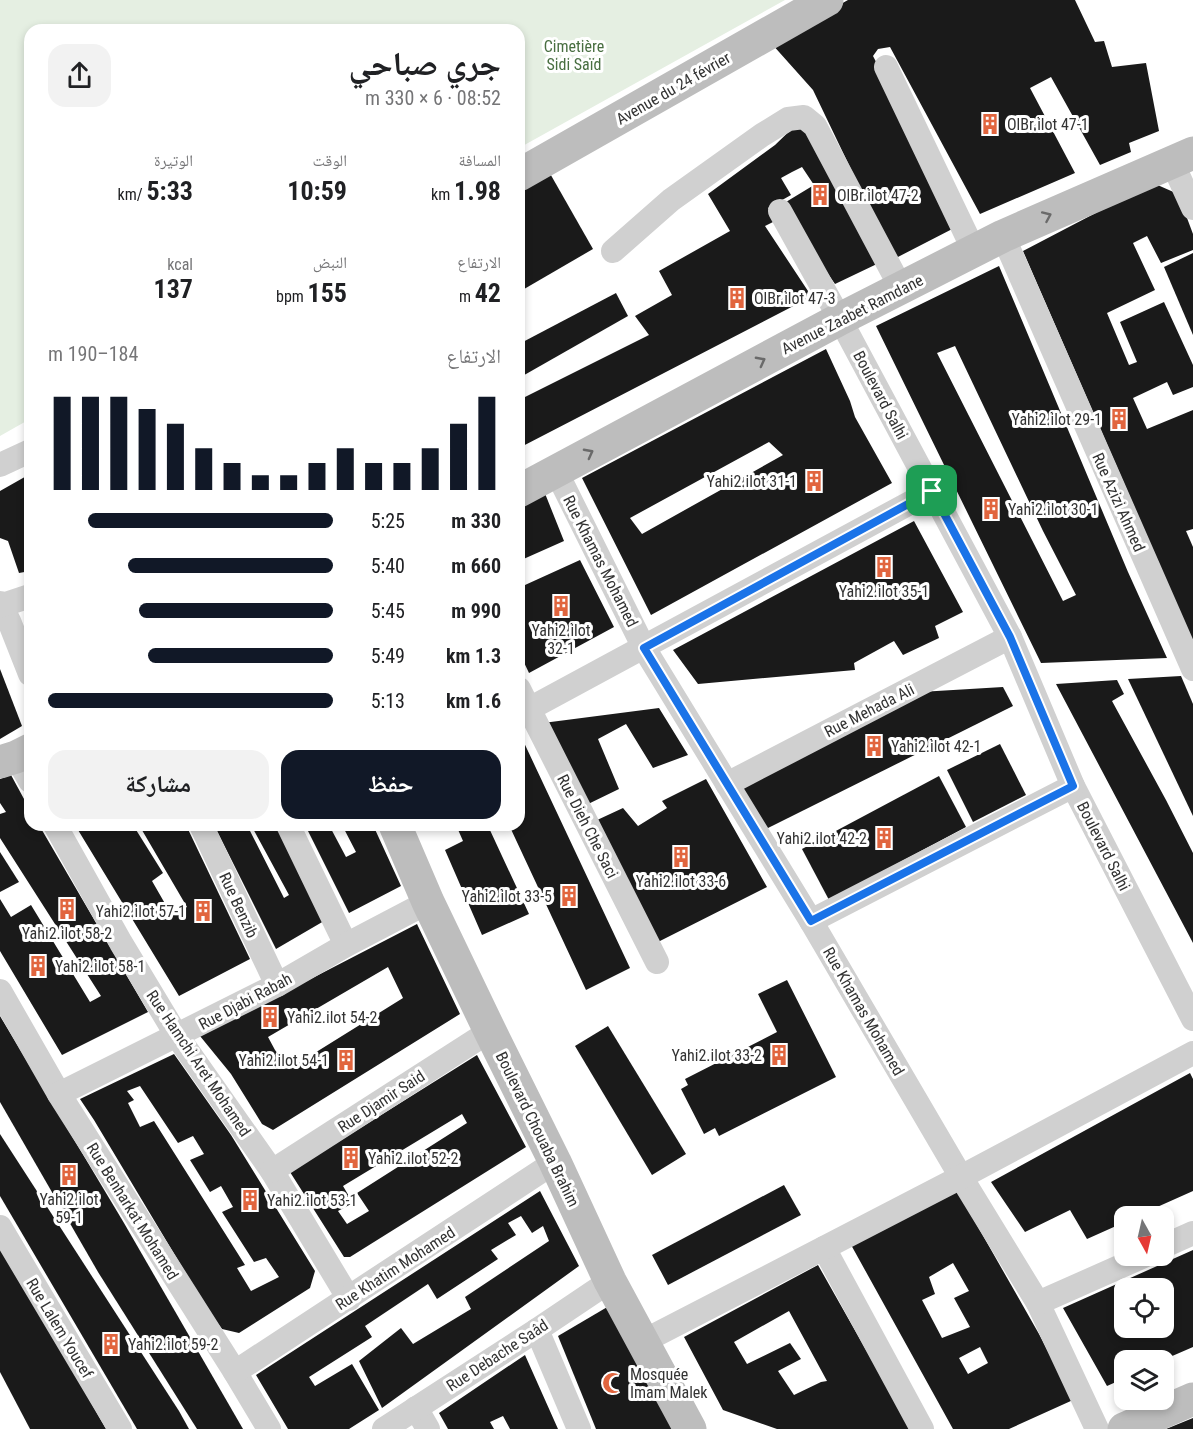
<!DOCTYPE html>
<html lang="ar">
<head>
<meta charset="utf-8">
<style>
  body { margin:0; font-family:"Roboto Condensed","Noto Naskh Arabic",sans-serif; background:#f2f2f2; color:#202124; direction:rtl; height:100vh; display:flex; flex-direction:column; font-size:22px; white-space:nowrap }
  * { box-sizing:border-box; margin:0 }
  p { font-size:20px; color:#757577 }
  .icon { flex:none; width:33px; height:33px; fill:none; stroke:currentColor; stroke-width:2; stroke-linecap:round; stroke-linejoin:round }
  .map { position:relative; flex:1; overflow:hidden; direction:ltr }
  .details { position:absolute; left:24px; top:24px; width:501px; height:807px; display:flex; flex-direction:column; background:#fff; border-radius:18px; box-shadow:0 3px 9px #0003; direction:rtl }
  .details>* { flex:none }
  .needle { width:39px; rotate:172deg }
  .buttons { position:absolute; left:1114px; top:1206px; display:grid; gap:12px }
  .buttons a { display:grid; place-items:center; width:60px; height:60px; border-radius:12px; background:#fff; box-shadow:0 3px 9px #0003; font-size:30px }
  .pin { position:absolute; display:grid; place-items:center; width:51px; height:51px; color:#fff; margin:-26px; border-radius:12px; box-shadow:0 3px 9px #0006 }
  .round { display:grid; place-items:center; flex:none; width:63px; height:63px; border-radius:18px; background:#f2f2f2 }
  .headline { display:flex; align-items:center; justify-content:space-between; height:102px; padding:0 24px }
  h1 { font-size:33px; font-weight:700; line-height:45px }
  .figures { display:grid; grid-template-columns:repeat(3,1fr); gap:9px; height:102px; padding:6px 24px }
  .figures div { display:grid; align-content:center }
  .figures b { font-size:26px; font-weight:700 }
  .figures small { font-size:16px; font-weight:400 }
  .figures p { font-size:16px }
  .chart { height:168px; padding:12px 24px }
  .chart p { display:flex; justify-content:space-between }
  .chart svg { width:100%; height:108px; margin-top:6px; stroke:#111827; stroke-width:6 }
  .action { display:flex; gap:12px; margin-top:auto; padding:12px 24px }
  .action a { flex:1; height:69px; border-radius:18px; background:#111827; color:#fff; font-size:24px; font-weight:700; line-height:69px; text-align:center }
  .action a+a { background:#f2f2f2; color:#202124 }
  ul { padding:0 24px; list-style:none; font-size:20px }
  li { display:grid; grid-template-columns:96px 72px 1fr; align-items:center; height:45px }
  li i { height:15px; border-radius:8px; background:#111827 }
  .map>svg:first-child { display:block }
  .green { fill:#e5efe2 }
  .building { fill:#1a1a1a; fill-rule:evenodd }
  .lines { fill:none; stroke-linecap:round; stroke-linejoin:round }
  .street { stroke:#d0d0d0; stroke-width:24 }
  .secondary { stroke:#bdbdbd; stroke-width:33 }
  .oneway { stroke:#6a6a6a }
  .route-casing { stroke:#fff; stroke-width:12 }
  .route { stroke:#1a73e8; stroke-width:8 }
  .labels { text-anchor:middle; stroke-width:6; stroke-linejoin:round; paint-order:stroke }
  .park-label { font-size:16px; fill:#486e40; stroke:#fff }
  .street-label { font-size:16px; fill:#333; stroke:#fff }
  .poi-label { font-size:16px; fill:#333; stroke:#fff; text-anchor:start }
</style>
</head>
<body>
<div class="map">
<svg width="1193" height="1429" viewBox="0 0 1193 1429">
  <rect width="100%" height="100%" fill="#fff"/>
  <polygon class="green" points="0,0 785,0 519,148 519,30 30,30 30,419 0,436"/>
  <g class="building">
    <polygon points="848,0 1075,0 1095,42 1104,41 1112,67 1146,63 1159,131 1129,143 1131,152 1100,165 1051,77 1030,88 1075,173 980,214 890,47 878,49 873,56 960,225 894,259 813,90 771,43"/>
    <polygon points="802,119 879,263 835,284 781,205 814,185 802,167 792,172 781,178 791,195 768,208 777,220 765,226 808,291 805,300 519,448 519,400 649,335 635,316 672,295 659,271 730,231 708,194 775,145"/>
    <polygon points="548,170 593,249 519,292 519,187"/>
    <polygon points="1153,183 1178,194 1193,234 1193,250 1161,263 1147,236 1133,243 1155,290 1107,313 1129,365 1137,362 1120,322 1164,302 1193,365 1193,387 1173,395 1167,382 1133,398 1147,429 1193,410 1193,529 1186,531 1193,547 1193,642 1023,251"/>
    <polygon points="1193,253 1193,335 1164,267"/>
    <path d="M999 266 1128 572 1167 658 1041 663 876 326ZM955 346 1043 531 1076 595 1063 601 937 353Z"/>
    <polygon points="616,293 628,316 519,378 519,344"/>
    <path d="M826 349 850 401 855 417 892 483 651 615 582 478ZM769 442 783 455 642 534 630 518Z"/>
    <polygon points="30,474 30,571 19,573 8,541 0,538 0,491"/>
    <polygon points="544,491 564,541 519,561 519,507"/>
    <polygon points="914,521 963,612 935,626 939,638 903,655 894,641 854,663 855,670 698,684 673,650"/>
    <polygon points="580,560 614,627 529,673 519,652 519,577 525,585"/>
    <polygon points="0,669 22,726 0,739"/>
    <polygon points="1181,676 1193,704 1193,816 1128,679"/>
    <polygon points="1117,680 1124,694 1112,701 1166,800 1193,853 1193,943 1056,684"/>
    <polygon points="1003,687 1013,706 764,830 738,787 920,692"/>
    <polygon points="659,708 688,755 653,768 626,724 598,739 619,789 584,806 543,723"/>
    <polygon points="519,732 630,968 586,990 509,825 519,825"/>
    <polygon points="1000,744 1026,795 973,822 947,770"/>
    <polygon points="11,775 30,810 30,825 39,825 148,1012 62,1055 0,951 0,899 11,917 31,905 90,1002 101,996 0,838 0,814 6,812 0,803 0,779"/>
    <polygon points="939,776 966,827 829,900 802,849"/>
    <polygon points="706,779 767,887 654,944 595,821 623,808 638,826 667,808 662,801"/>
    <polygon points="75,825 133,825 163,873 152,881 171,914 187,907 139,825 186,825 250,959 179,996"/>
    <polygon points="214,825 247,825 284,898 289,895 251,825 277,825 324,921 276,949"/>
    <polygon points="305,825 329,825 346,857 356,852 342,825 373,825 401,886 349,913"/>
    <polygon points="456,825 496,825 489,828 529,914 482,935 445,850 463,841"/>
    <polygon points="0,852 19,882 0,892"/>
    <path d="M417 924 460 1014 273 1130 262 1124 231 1074 200 1036ZM388 967 403 998 289 1069 275 1050 268 1037Z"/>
    <polygon points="787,980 836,1077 719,1136 715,1128 704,1134 681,1089 688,1085 685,1079 777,1032 758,994"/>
    <polygon points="0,1016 124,1223 243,1429 197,1429 98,1272 0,1102"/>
    <polygon points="608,1026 686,1154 652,1175 575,1046"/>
    <path d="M174 1054 231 1135 315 1271 310 1288 239 1333 222 1329 209 1312 94 1120 80 1099ZM140 1086 178 1143 193 1136 204 1154 190 1160 210 1192 221 1186 233 1207 222 1212 254 1262 266 1258 279 1277 251 1291 237 1268 245 1265 154 1121 140 1127 128 1103 134 1100 127 1091Z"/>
    <path d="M477 1055 526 1147 350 1257H344L290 1172ZM462 1114 467 1123 357 1193 369 1211 347 1224 338 1211 353 1203 343 1186Z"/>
    <polygon points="1190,1073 1193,1079 1193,1191 1137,1216 1125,1216 1125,1222 1087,1239 1070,1210 1025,1232 991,1182"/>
    <polygon points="0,1134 179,1411 189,1429 137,1429 0,1196"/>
    <polygon points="784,1185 801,1215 668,1285 652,1255"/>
    <path d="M957 1190 1039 1334 1073 1400 1009 1429H953L850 1243ZM953 1263 969 1291 954 1298 970 1327 942 1338 922 1300 935 1294 929 1277ZM980 1347 988 1363 968 1374 959 1358Z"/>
    <polygon points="540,1191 579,1266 382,1408 359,1361 401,1328 413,1344 471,1309 465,1297 549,1241 543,1226 532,1233 521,1216 508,1223 516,1235 491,1250 498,1259 437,1299 428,1284 365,1326 372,1337 309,1377 315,1386 352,1364 379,1410 349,1429 288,1429 256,1375"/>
    <polygon points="0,1242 106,1429 30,1429 0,1372"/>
    <path d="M1193 1250V1347L1163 1360H1125V1378L1107 1386 1063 1308ZM1125 1288H1164V1328H1125Z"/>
    <path d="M818 1265 874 1364 911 1429H777L723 1410 684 1337ZM789 1311 827 1381 821 1382 794 1395 778 1371 801 1359 790 1343 747 1364 734 1342Z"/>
    <polygon points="609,1306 672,1429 596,1429 558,1336"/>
    <polygon points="525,1355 558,1429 510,1429 503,1416 490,1422 494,1429 448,1429 439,1413"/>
    <polygon points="1193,1418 1193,1429 1166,1429"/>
  </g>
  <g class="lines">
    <g class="street">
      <polyline points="886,67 974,251"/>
      <polyline points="1172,162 1193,208"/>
      <polyline points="780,211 840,319 1010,637 1073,786 1193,1019"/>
      <polyline points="1003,236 1193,669"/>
      <polyline points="613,251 671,200 762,135 788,119 804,117 815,126 901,288"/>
      <polyline points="0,465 30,451"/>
      <polyline points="556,471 644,648 811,921 961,1177 1038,1303 1097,1429"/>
      <polyline points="0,603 9,621 30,674"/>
      <polyline points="0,606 30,596"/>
      <polyline points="519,689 657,962"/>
      <polyline points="529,709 932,491"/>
      <polyline points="16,757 30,781"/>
      <polyline points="727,784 1010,637"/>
      <polyline points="55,825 121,943 177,1036 272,1171 349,1299"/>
      <polyline points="201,825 277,985"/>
      <polyline points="288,825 346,945"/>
      <polyline points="811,921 1073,786"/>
      <polyline points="0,991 59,1094 235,1372 269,1429"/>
      <polyline points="59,1094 277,985 346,945 428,902"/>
      <polyline points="272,1171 490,1031"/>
      <polyline points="0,1227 120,1429"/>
      <polyline points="1164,1246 1193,1233"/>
      <polyline points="824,1248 922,1429"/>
      <polyline points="1038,1303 1144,1256"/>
      <polyline points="537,1330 579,1429"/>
      <polyline points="642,1342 961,1177 1193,1053"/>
      <polyline points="235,1372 555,1162"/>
      <polyline points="416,1408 428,1429"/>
      <polyline points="384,1429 537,1330 610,1281"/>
    </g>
    <g class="secondary">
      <polyline points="519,175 827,0"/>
      <polyline points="519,491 840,319 1003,236 1193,153"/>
      <polyline points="0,762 16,757 30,750"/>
      <polyline points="395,825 428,902 490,1031 555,1162 610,1281 690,1429"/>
      <polyline points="1124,1429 1193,1399"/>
    </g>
  </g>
  <defs><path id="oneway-chevron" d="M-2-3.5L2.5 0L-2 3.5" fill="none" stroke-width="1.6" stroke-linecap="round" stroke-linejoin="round" transform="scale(1.5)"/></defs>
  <g class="oneway">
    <use href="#oneway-chevron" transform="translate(1047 216) rotate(-24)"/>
    <use href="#oneway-chevron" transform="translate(761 361) rotate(-28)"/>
    <use href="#oneway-chevron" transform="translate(589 453) rotate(-28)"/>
  </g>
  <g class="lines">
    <defs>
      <polygon id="route" points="932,491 1010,637 1073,786 811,921 644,648"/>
    </defs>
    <use href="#route" class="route-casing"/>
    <use href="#route" class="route"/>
  </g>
  <defs>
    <symbol id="building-bare" viewBox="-9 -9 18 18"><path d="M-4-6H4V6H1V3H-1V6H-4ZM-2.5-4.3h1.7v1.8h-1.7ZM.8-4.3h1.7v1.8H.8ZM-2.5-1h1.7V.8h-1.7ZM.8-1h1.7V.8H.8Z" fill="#e1653e" stroke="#fff" stroke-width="2.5" paint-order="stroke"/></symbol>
    <symbol id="mosque-bare" viewBox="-9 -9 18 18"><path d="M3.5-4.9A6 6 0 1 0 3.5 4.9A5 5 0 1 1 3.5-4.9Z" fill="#e1653e" stroke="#fff" stroke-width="2.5" paint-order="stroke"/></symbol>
  </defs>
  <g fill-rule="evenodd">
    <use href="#building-bare" x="975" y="109" width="30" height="30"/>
    <use href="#building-bare" x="805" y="180" width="30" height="30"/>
    <use href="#building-bare" x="722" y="283" width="30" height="30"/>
    <use href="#building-bare" x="1104" y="404" width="30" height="30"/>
    <use href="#building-bare" x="799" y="466" width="30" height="30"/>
    <use href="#building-bare" x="976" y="494" width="30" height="30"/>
    <use href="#building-bare" x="869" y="552" width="30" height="30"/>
    <use href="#building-bare" x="546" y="591" width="30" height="30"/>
    <use href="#building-bare" x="859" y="731" width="30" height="30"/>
    <use href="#building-bare" x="869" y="823" width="30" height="30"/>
    <use href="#building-bare" x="666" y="842" width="30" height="30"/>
    <use href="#building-bare" x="554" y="881" width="30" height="30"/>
    <use href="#building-bare" x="52" y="894" width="30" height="30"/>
    <use href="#building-bare" x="188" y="896" width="30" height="30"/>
    <use href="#building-bare" x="23" y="951" width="30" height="30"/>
    <use href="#building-bare" x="255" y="1002" width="30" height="30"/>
    <use href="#building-bare" x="764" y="1040" width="30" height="30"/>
    <use href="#building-bare" x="331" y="1045" width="30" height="30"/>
    <use href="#building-bare" x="336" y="1143" width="30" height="30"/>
    <use href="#building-bare" x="54" y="1160" width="30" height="30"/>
    <use href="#building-bare" x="235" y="1185" width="30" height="30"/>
    <use href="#building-bare" x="96" y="1329" width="30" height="30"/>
    <use href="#mosque-bare" x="598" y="1368" width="30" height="30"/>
  </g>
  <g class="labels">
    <g class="park-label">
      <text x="574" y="52">Cimetière<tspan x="574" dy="18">Sidi Saïd</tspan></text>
    </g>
    <g class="street-label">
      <text transform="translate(673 88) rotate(-30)" y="6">Avenue du 24 février</text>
      <text transform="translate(852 314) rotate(-27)" y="6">Avenue Zaabet Ramdane</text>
      <text transform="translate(881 395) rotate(62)" y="6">Boulevard Salhi</text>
      <text transform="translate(1119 502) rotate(66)" y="6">Rue Azizi Ahmed</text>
      <text transform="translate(601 561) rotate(63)" y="6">Rue Khamas Mohamed</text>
      <text transform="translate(869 710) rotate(-27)" y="6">Rue Mehada Ali</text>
      <text transform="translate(588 826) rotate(63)" y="6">Rue Dieh Che Saci</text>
      <text transform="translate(1104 846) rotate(63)" y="6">Boulevard Salhi</text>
      <text transform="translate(239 905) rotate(65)" y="6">Rue Benzib</text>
      <text transform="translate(245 1001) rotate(-28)" y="6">Rue Djabi Rabah</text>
      <text transform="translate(864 1011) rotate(60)" y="6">Rue Khamas Mohamed</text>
      <text transform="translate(199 1063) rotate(56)" y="6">Rue Hamchi Aret Mohamed</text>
      <text transform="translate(381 1101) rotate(-33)" y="6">Rue Djamir Said</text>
      <text transform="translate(538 1129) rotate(64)" y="6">Boulevard Chouaba Brahim</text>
      <text transform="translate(133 1211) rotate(58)" y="6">Rue Benharkat Mohamed</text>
      <text transform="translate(395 1268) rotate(-33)" y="6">Rue Khatim Mohamed</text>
      <text transform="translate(60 1328) rotate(59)" y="6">Rue Lalem Youcef</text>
      <text transform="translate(497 1355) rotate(-33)" y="6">Rue Debache Saâd</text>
    </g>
    <g class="poi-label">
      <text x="1007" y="130">OlBr.ilot 47-1</text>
      <text x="837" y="201">OlBr.ilot 47-2</text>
      <text x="754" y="304">OlBr.ilot 47-3</text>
      <text x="1102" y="425" text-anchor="end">Yahi2.ilot 29-1</text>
      <text x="797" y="487" text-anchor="end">Yahi2.ilot 31-1</text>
      <text x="1008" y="515">Yahi2.ilot 30-1</text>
      <text x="884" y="597" text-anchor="middle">Yahi2.ilot 35-1</text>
      <text x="561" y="636" text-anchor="middle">Yahi2.ilot<tspan x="561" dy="18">32-1</tspan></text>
      <text x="891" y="752">Yahi2.ilot 42-1</text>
      <text x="867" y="844" text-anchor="end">Yahi2.ilot 42-2</text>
      <text x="681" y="887" text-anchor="middle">Yahi2.ilot 33-6</text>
      <text x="552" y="902" text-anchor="end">Yahi2.ilot 33-5</text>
      <text x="186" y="917" text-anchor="end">Yahi2.ilot 57-1</text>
      <text x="67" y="939" text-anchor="middle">Yahi2.ilot 58-2</text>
      <text x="55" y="972">Yahi2.ilot 58-1</text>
      <text x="287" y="1023">Yahi2.ilot 54-2</text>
      <text x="762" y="1061" text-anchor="end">Yahi2.ilot 33-2</text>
      <text x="329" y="1066" text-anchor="end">Yahi2.ilot 54-1</text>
      <text x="368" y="1164">Yahi2.ilot 52-2</text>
      <text x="69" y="1205" text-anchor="middle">Yahi2.ilot<tspan x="69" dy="18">59-1</tspan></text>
      <text x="267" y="1206">Yahi2.ilot 53-1</text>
      <text x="128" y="1350">Yahi2.ilot 59-2</text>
      <text x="630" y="1380">Mosquée<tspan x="630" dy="18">Imam Malek</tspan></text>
    </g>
  </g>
</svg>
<div class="buttons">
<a><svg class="needle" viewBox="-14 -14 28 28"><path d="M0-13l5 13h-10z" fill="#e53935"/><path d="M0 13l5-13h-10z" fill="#757577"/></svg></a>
<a><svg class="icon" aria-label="locate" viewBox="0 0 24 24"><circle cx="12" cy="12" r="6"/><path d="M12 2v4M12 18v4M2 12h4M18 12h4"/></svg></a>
<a><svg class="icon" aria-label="layers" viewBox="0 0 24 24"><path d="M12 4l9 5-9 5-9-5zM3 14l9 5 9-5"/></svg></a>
</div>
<div class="pin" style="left:932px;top:491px;background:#1e9e55"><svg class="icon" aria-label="arrive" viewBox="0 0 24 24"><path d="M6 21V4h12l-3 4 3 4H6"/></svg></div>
<section class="details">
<div class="headline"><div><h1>جري صباحي</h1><p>08:52 · 6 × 330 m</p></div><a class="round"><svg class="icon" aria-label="share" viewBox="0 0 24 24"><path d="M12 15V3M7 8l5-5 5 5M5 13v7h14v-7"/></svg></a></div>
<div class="figures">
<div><p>المسافة</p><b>1.98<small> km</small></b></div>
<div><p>الوقت</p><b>10:59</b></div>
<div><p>الوتيرة</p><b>5:33<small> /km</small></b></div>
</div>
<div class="figures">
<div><p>الارتفاع</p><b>42<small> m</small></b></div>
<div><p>النبض</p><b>155<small> bpm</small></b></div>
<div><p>kcal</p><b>137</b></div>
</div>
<div class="chart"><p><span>الارتفاع</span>184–190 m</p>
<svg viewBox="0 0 160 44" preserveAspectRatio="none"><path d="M5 44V6M15 44V6M25 44V6M35 44V11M45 44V17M55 44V27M65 44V33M75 44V38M85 44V38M95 44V33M105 44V27M115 44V33M125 44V33M135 44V27M145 44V17M155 44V6"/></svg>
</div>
<ul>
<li><b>330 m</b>5:25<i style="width:86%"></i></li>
<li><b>660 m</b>5:40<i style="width:72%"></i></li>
<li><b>990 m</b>5:45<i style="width:68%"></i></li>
<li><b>1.3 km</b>5:49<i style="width:65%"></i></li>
<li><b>1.6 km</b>5:13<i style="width:100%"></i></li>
</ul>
<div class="action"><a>حفظ</a><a>مشاركة</a></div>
</section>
</div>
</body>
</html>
